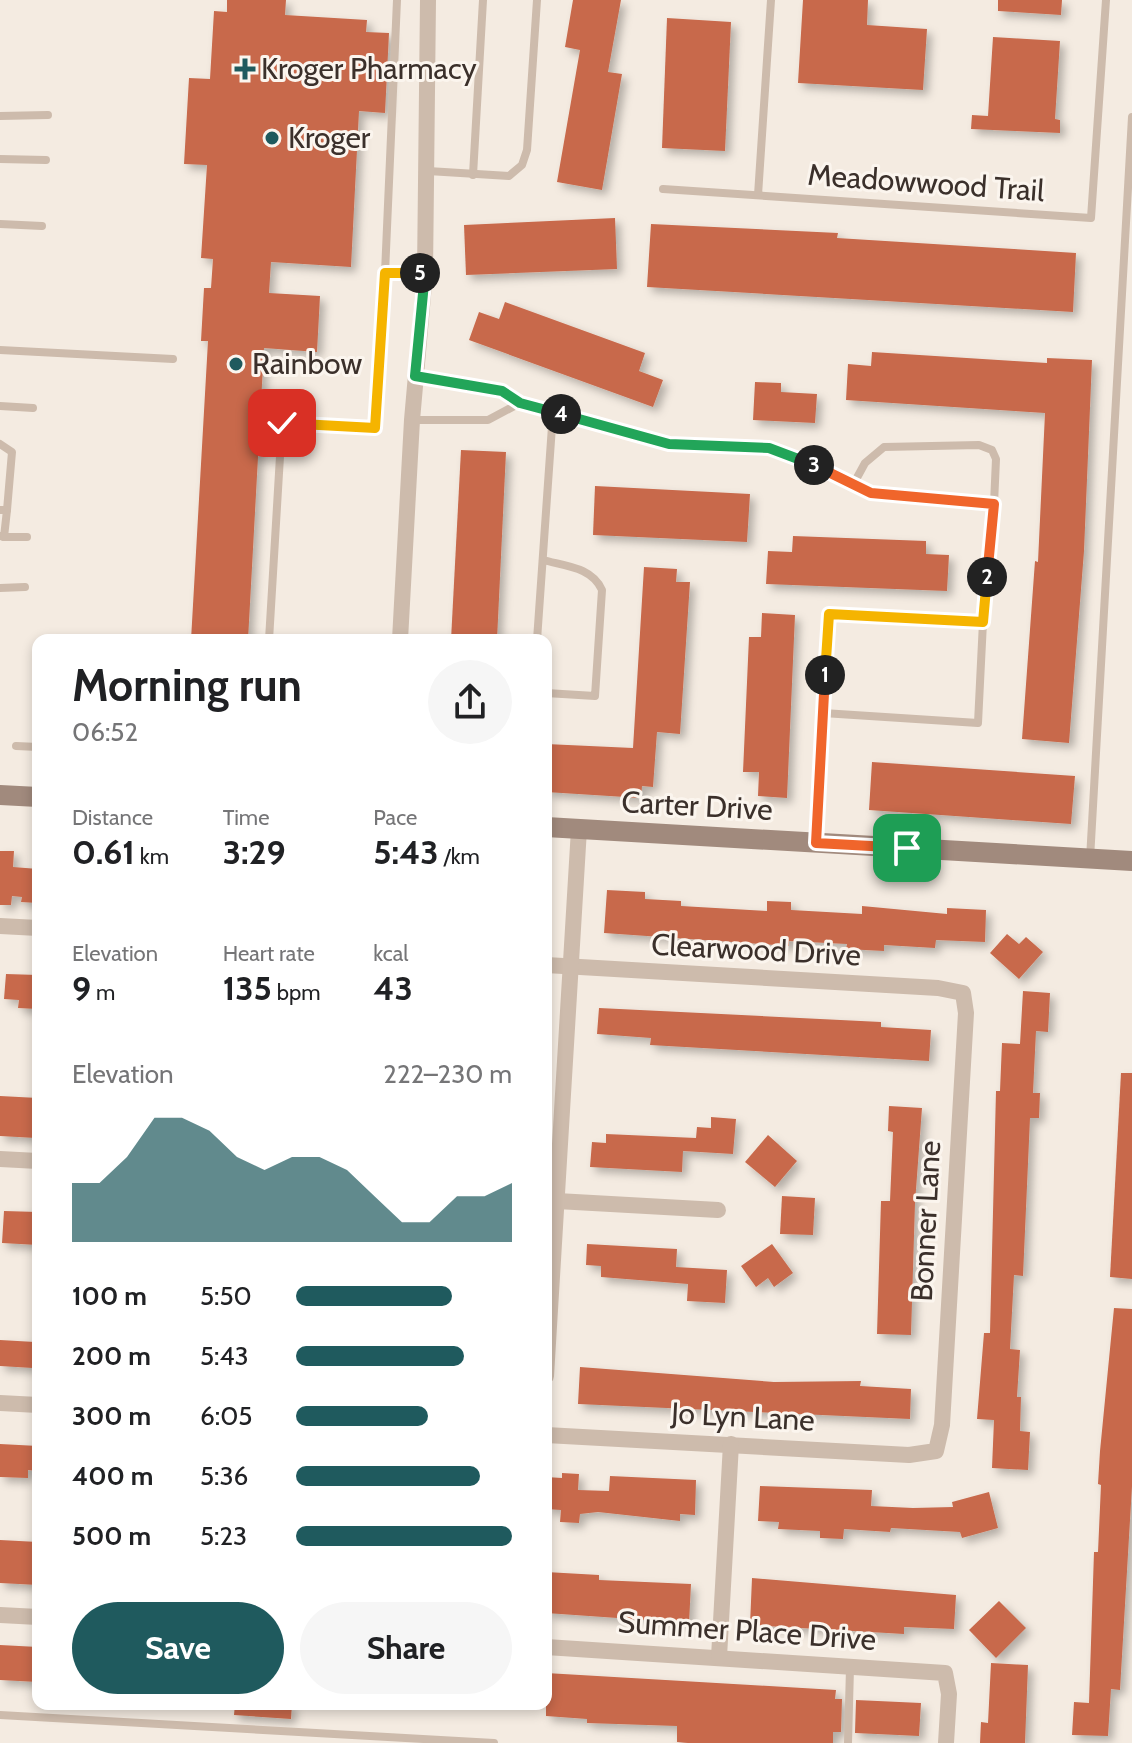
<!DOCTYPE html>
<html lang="en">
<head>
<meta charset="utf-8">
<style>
  body { margin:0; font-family:Cabin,sans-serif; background:#f6f6f6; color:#202124; height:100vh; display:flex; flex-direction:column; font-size:30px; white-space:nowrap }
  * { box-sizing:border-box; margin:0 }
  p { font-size:26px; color:#757577 }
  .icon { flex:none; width:44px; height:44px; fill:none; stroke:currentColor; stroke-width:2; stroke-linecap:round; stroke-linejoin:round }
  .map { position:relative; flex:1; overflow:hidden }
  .details { position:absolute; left:32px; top:634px; width:520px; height:1076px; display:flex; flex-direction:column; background:#fff; border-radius:16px; box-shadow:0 4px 12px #0003 }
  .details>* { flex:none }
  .pin { position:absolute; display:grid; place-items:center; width:68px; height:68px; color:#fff; margin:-34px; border-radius:16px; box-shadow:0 4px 12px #0006 }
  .km { position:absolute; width:40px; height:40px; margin:-20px; border-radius:50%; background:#222; color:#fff; font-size:22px; line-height:40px; text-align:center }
  .round { display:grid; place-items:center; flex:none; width:84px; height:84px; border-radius:42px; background:#f6f6f6 }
  .head { display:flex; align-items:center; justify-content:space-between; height:136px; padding:0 40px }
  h1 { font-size:44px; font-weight:800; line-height:60px }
  .stats { display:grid; grid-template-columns:repeat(3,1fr); gap:12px; height:136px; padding:8px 40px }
  .stats div { display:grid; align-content:center }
  .stats b { font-size:34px; font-weight:800 }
  .stats small { font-size:22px; font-weight:400 }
  .stats p { font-size:22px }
  .chart { height:224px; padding:16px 40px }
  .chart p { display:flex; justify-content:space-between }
  .chart svg { width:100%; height:144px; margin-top:8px; fill:#1f5a5e; opacity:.7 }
  .action { display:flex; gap:16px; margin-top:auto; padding:16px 40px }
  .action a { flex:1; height:92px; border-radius:48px; background:#1f5a5e; color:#fff; font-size:32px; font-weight:800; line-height:92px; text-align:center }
  .action a+a { background:#f6f6f6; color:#202124 }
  ul { padding:0 40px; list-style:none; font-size:26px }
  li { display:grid; grid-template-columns:128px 96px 1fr; align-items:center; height:60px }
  li i { height:20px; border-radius:10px; background:#1f5a5e }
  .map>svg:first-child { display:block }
  .building { fill:#c8694b; filter:url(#shadow) }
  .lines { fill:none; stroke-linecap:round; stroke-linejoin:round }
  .lane { stroke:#cdbbac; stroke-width:8 }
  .street { stroke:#cdbbac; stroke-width:16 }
  .secondary { stroke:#a18a7d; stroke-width:20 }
  .split-1-casing { stroke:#fff; stroke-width:16 }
  .split-2-casing { stroke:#fff; stroke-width:16 }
  .split-3-casing { stroke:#fff; stroke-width:16 }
  .split-4-casing { stroke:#fff; stroke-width:16 }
  .split-5-casing { stroke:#fff; stroke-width:16 }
  .split-6-casing { stroke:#fff; stroke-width:16 }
  .split-1 { stroke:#f0652b; stroke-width:10 }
  .split-2 { stroke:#f5b400; stroke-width:10 }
  .split-3 { stroke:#f0652b; stroke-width:10 }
  .split-4 { stroke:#22a559; stroke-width:10 }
  .split-5 { stroke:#22a559; stroke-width:10 }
  .split-6 { stroke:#f5b400; stroke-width:10 }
  .poi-dot { fill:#1f5a5e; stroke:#fbf5ee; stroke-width:3 }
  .labels { text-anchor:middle; stroke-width:6; stroke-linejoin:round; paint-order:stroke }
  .poi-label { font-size:30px; fill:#3b302b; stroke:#fbf5ee; text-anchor:start }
  .street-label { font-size:30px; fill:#3b302b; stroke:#fbf5ee }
</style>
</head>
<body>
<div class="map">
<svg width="1132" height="1743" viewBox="0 0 1132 1743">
  <defs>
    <filter id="shadow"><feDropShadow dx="5" dy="5" stdDeviation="4" flood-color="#0004"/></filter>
  </defs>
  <rect width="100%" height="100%" fill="#f4ebe1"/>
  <g class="building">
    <polygon points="227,0 286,0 285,15 367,20 366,32 389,33 385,113 359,111 351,267 271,262 269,293 320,296 317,352 264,348 248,640 191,640 208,341 201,341 204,288 211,288 213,259 201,258 207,165 184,164 189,78 210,79 214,11 227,12"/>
    <polygon points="573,0 621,0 608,72 622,74 602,190 557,182 580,50 565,47"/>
    <polygon points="803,0 868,0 867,25 927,29 923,90 798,83"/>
    <polygon points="998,0 1062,0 1061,15 998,11"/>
    <polygon points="667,18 731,22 725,151 662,148"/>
    <polygon points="993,37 1060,41 1055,119 1060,120 1060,133 971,129 972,115 988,116"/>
    <polygon points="615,218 617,269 466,275 464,225"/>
    <polygon points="651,224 838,233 837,238 1076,253 1073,312 647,287"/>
    <polygon points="505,302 645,353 639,371 663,380 653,407 469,340 479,312 499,319"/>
    <polygon points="872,352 1047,363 1047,358 1092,360 1084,551 1069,743 1022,739 1035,561 1038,562 1045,413 846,400 848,364 871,366"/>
    <polygon points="755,382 781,383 781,392 817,394 815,423 753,420"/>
    <polygon points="461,450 506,452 497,640 451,640"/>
    <polygon points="595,486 750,494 747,542 593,535"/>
    <polygon points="793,536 926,541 926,554 949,555 947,591 766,584 768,551 792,552"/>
    <polygon points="644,567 677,569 676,582 690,582 680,734 657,732 653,787 642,786 641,798 546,792 546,744 633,748"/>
    <polygon points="762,613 795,615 787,798 758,796 759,772 743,772 749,637 761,637"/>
    <polygon points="872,762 1075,776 1071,824 869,810"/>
    <polygon points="0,851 14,851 13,867 38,869 38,903 21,902 22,897 12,896 11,905 0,905"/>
    <polygon points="607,890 645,892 645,899 681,901 681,906 767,911 767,901 791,902 791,910 862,914 862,906 947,914 947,908 986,910 985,942 936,940 935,948 884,945 884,951 846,949 847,944 789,941 789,946 604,933"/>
    <polygon points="1007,934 1019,944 1026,937 1043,952 1019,979 990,953"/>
    <polygon points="6,974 38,975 38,1009 18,1008 19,1000 4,999"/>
    <polygon points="1023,991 1050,993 1048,1032 1036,1031 1033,1093 1040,1093 1039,1118 1030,1118 1023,1276 1014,1275 1010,1349 1020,1350 1017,1397 1021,1397 1020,1431 1030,1432 1028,1470 992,1468 994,1420 977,1419 984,1333 990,1333 996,1091 1000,1091 1002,1043 1020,1044"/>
    <polygon points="599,1008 881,1022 881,1027 931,1030 929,1061 650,1045 651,1038 597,1034"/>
    <polygon points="1121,1073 1132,1073 1132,1279 1110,1277"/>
    <polygon points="0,1096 38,1098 36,1138 0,1136"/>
    <polygon points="889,1106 922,1108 915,1203 911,1335 877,1334 881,1201 890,1201 893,1132 888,1131"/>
    <polygon points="711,1117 736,1119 733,1154 683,1151 682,1172 590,1167 592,1142 606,1143 606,1134 696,1138 697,1127 711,1128"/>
    <polygon points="768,1135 797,1161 775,1187 745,1162"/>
    <polygon points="782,1196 815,1198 813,1235 780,1234"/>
    <polygon points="4,1211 38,1212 38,1245 2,1243"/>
    <polygon points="587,1244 677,1249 676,1267 727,1270 725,1303 687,1301 688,1284 601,1277 601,1266 586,1265"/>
    <polygon points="772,1244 793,1273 774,1287 768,1278 756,1287 741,1266"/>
    <polygon points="1114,1308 1132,1309 1132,1486 1120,1690 1111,1689 1108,1736 1072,1735 1074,1702 1089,1703 1094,1552 1098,1552 1101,1485 1098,1484 1100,1451"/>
    <polygon points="0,1340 35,1342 33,1368 0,1366"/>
    <polygon points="580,1367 774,1382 861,1381 860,1386 911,1389 910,1419 578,1404"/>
    <polygon points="0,1444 38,1446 38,1471 28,1470 28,1478 0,1477"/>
    <polygon points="562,1473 579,1474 578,1490 609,1491 610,1476 696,1480 695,1515 680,1514 680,1521 598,1512 580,1514 579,1523 560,1522 561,1510 546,1509 546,1477 562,1478"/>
    <polygon points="760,1486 872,1490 871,1506 913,1508 953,1507 952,1502 989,1492 998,1528 962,1538 960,1532 891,1528 890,1532 844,1529 843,1539 820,1538 820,1531 778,1529 779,1522 758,1521"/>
    <polygon points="0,1540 38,1542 38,1585 0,1583"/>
    <polygon points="546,1572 599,1575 599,1580 691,1584 689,1623 546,1613"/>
    <polygon points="752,1578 956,1595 954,1629 904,1627 904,1634 750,1625"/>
    <polygon points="999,1601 1026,1628 996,1658 969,1630"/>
    <polygon points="0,1645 38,1647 38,1682 0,1680"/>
    <polygon points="991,1663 1028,1665 1025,1743 980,1743 981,1722 988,1723"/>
    <polygon points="546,1673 836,1690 835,1699 842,1699 841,1732 833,1732 833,1743 688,1743 677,1742 677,1726 587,1723 587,1719 546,1716"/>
    <polygon points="856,1700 921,1703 919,1736 855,1733"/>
    <polygon points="235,1704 292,1704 291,1719 234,1715"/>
  </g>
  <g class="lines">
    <g class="lane">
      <polyline points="397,0 385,273 425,273"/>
      <polyline points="0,116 48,115"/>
      <polyline points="0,159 46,160"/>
      <polyline points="428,171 509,176 522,165 527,150 537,0"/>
      <polyline points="473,175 483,0"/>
      <polyline points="663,189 1091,218 1106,0"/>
      <polyline points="758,195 771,0"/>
      <polyline points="0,224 42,226"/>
      <polyline points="0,350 173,359"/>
      <polyline points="415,376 502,391 520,403 669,444 769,448 871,493 994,504 983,622 829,614 816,842"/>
      <polyline points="0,406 33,408"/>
      <polyline points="412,420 488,420 520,403"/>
      <polyline points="0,444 12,452 7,510"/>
      <polyline points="853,485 865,463 884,447 979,445 992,450 996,459 994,504"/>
      <polyline points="0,510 7,510 4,537 0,536"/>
      <polyline points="4,537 27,537"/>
      <path d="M543 560C565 566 592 567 602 590L595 696 546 693"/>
      <polyline points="0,588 25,587"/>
      <polyline points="269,640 282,423 375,428 385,273"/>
      <polyline points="537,640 553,412"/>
      <polyline points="823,713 978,723 983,622"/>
      <polyline points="16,746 38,747"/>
      <polyline points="1090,859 1132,117"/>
      <polyline points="0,1715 494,1743"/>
      <polyline points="848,1743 850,1668"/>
    </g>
    <g class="street">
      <polyline points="400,640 412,420 425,273 428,0"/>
      <polyline points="0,926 38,928"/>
      <polyline points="546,965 938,988 963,993 966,1013 942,1425 936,1451 909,1455 546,1435"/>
      <polyline points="0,1159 38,1161"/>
      <polyline points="557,1201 718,1210"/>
      <polyline points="546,1376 579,829"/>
      <polyline points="0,1403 38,1405"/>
      <polyline points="0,1615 38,1617"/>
      <polyline points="546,1647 945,1673 949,1694 946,1743"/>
      <polyline points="719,1657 731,1444"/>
    </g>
    <g class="secondary">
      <polyline points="0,795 38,797"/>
      <polyline points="546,827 1132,861"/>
    </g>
  </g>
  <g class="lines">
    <defs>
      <polyline id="split-1" points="825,675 816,843 907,848"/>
      <polyline id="split-2" points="825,675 829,614 983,622 987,577"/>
      <polyline id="split-3" points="814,465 871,493 994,504 987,577"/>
      <polyline id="split-4" points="561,414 669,444 769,448 814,465"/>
      <polyline id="split-5" points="420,273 425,273 415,376 502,391 520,403 561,414"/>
      <polyline id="split-6" points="282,423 375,428 385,273 420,273"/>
    </defs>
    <use href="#split-1" class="split-1-casing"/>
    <use href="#split-2" class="split-2-casing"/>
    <use href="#split-3" class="split-3-casing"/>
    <use href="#split-4" class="split-4-casing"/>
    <use href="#split-5" class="split-5-casing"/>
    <use href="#split-6" class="split-6-casing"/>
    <use href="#split-1" class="split-1"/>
    <use href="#split-2" class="split-2"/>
    <use href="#split-3" class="split-3"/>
    <use href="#split-4" class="split-4"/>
    <use href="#split-5" class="split-5"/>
    <use href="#split-6" class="split-6"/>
  </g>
  <g class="poi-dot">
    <path d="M241 57h8v8h8v8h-8v8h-8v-8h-8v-8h8z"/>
    <circle cx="272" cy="138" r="8"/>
    <circle cx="236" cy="364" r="8"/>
  </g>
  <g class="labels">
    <g class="poi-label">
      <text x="261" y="79">Kroger Pharmacy</text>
      <text x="288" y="148">Kroger</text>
      <text x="252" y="374">Rainbow</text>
    </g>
    <g class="street-label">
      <text transform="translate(926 183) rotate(4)" y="10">Meadowwood Trail</text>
      <text transform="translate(697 806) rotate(3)" y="10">Carter Drive</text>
      <text transform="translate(756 950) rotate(3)" y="10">Clearwood Drive</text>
      <text transform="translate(926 1221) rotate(-87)" y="10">Bonner Lane</text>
      <text transform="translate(743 1417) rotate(3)" y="10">Jo Lyn Lane</text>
      <text transform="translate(747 1631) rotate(4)" y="10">Summer Place Drive</text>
    </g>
  </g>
</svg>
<div class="pin" style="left:907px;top:848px;background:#1e9e55"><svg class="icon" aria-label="arrive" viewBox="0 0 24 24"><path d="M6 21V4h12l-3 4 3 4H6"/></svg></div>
<div class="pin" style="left:282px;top:423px;background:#d93025"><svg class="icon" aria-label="check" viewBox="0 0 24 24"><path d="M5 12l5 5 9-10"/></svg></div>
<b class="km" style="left:825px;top:675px">1</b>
<b class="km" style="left:987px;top:577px">2</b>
<b class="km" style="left:814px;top:465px">3</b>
<b class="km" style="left:561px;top:414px">4</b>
<b class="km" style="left:420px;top:273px">5</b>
<section class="details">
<div class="head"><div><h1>Morning run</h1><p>06:52</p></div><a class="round"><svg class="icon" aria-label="share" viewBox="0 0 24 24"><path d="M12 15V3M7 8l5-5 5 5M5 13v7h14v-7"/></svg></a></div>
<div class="stats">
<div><p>Distance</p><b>0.61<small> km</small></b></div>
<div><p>Time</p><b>3:29</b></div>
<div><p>Pace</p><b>5:43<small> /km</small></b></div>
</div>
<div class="stats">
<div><p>Elevation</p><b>9<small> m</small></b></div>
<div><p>Heart rate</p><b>135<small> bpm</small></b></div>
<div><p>kcal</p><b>43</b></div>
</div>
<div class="chart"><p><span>Elevation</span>222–230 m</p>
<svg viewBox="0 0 160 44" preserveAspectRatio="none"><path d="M0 44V26L10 26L20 18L30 6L40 6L50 10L60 18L70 22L80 18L90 18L100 22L110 30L120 38L130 38L140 30L150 30L160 26V44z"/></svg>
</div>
<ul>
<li><b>100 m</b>5:50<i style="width:72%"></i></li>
<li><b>200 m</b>5:43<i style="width:78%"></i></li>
<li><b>300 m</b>6:05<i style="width:61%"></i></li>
<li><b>400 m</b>5:36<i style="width:85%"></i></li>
<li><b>500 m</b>5:23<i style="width:100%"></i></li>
</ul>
<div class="action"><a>Save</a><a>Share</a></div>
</section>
</div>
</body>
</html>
